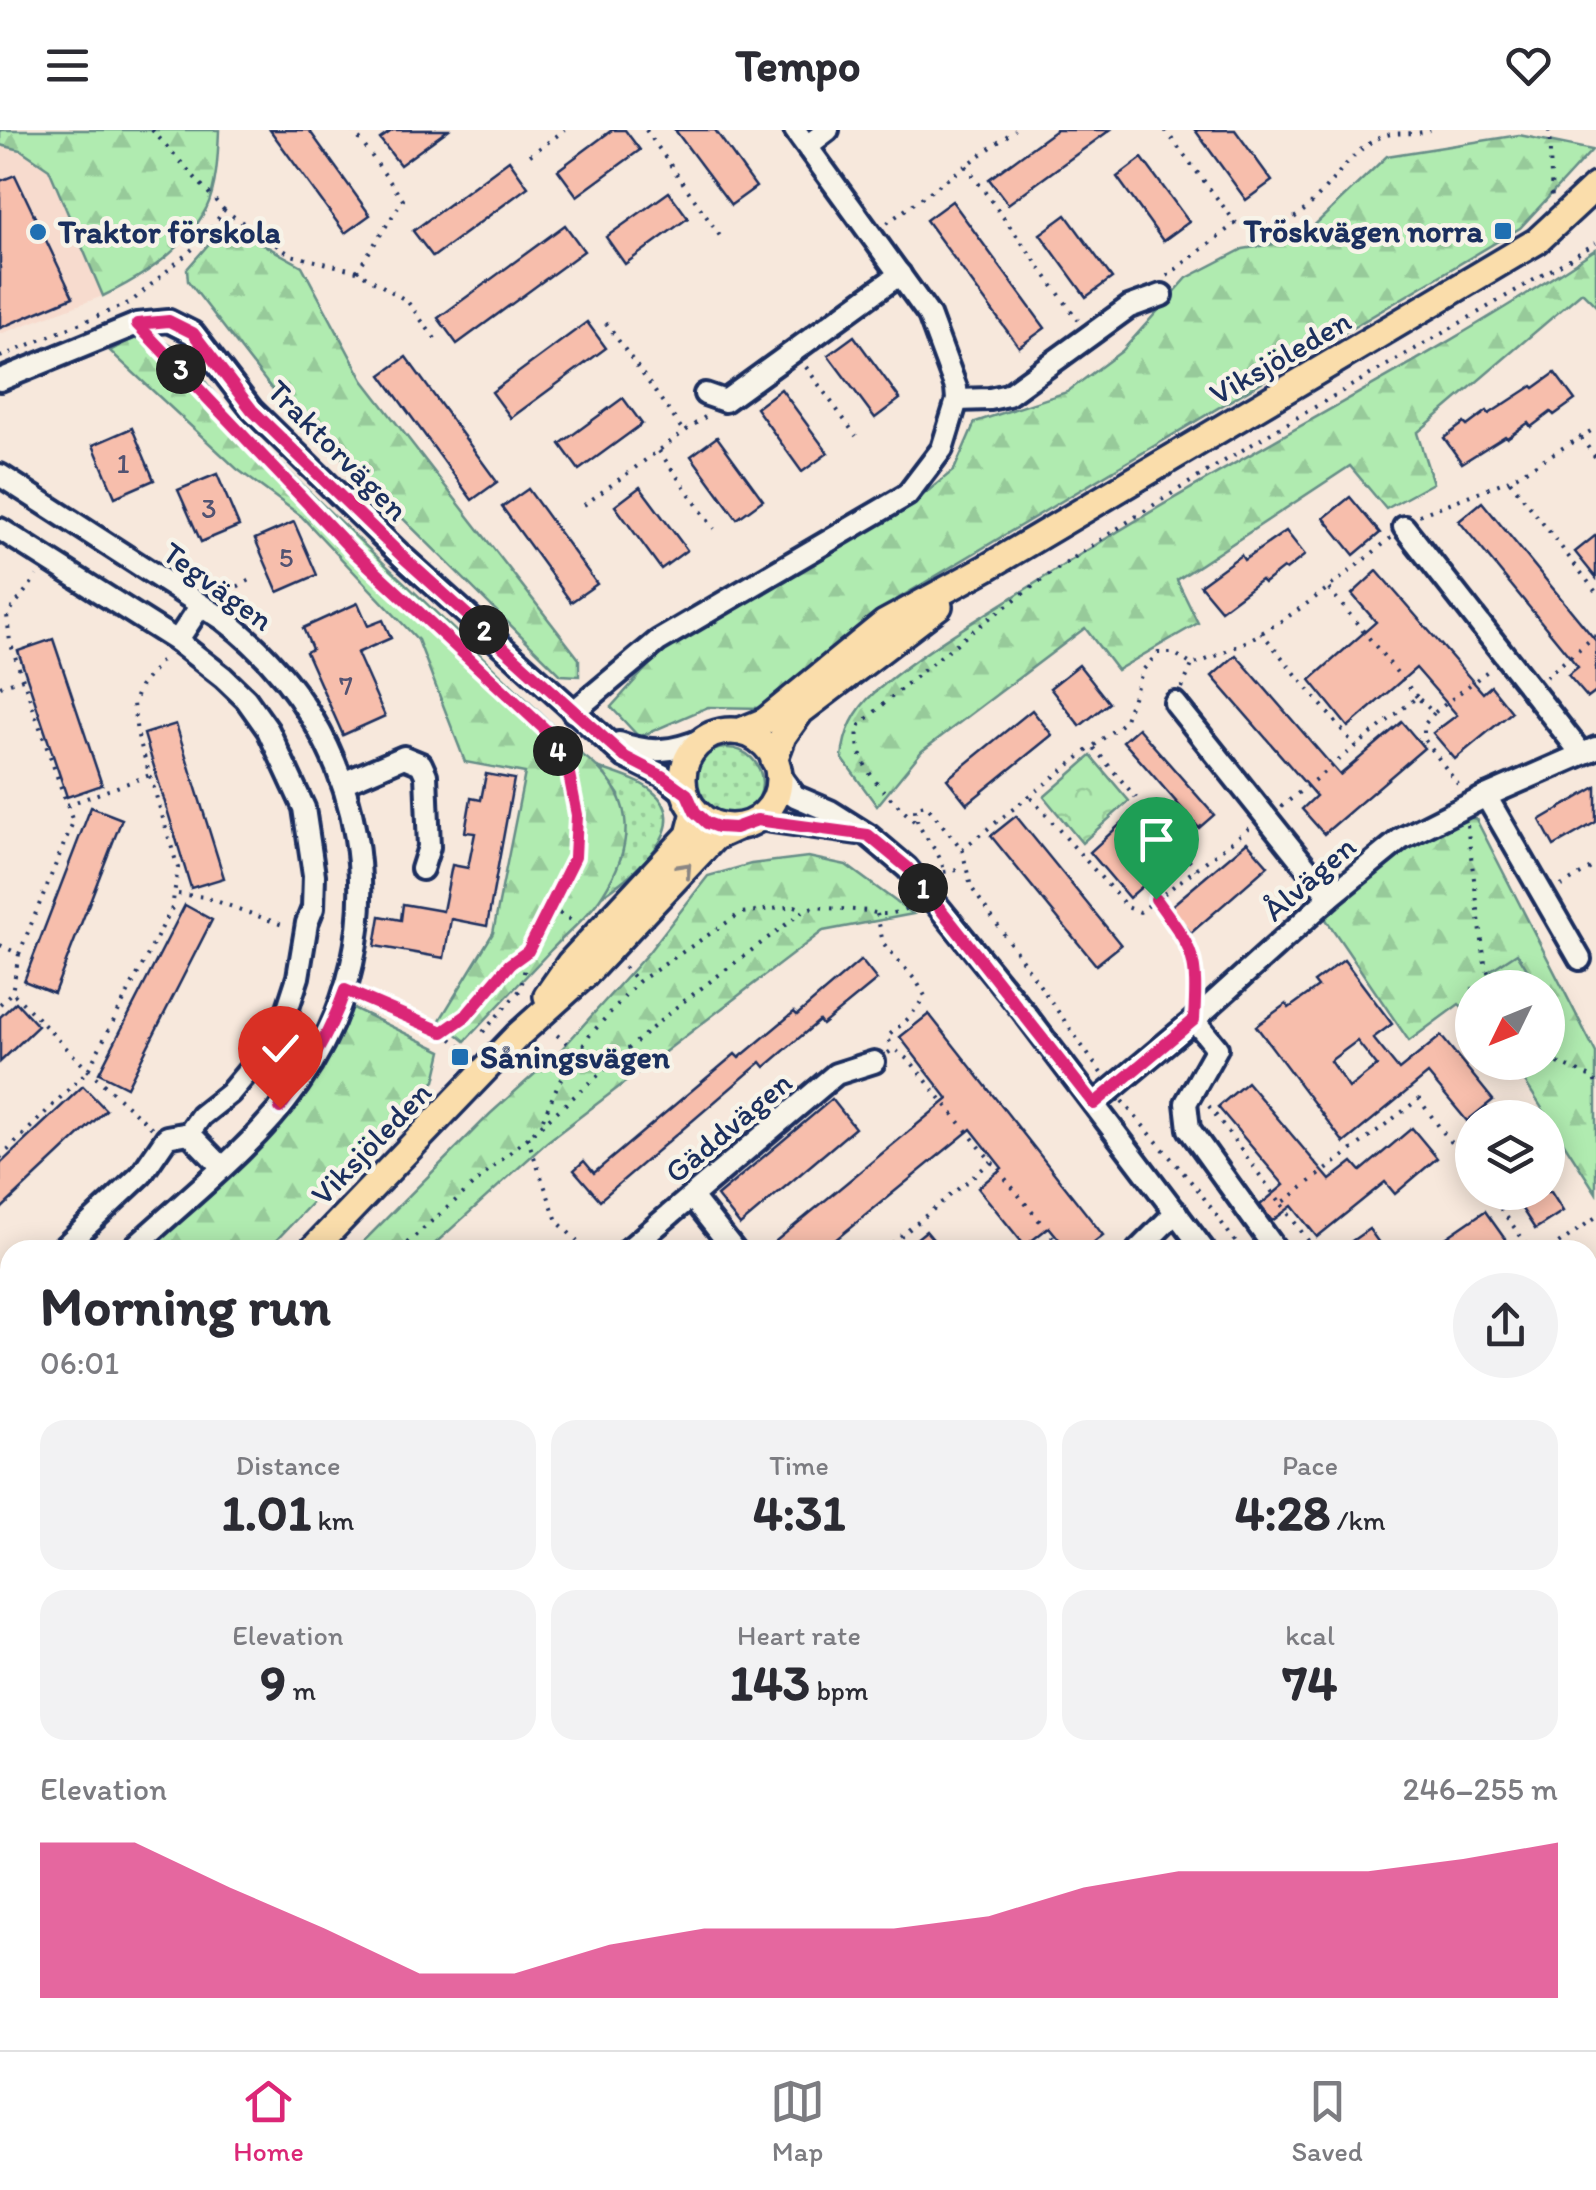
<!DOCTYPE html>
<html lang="en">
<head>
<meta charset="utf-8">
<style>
  body { margin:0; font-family:Itim,sans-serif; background:#f2f2f3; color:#2b2b33; height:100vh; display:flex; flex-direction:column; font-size:38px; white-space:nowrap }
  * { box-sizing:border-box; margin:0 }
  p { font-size:32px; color:#7c7c81 }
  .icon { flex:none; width:55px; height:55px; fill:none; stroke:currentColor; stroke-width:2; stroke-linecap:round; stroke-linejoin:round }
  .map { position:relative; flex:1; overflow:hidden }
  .details { position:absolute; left:0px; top:1110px; width:1598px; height:810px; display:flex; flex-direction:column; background:#fff; border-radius:30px 30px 0 0; box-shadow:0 5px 25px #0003 }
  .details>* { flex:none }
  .needle { width:65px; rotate:227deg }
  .tools { position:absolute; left:1455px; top:840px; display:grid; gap:20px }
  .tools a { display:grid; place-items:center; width:110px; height:110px; border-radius:50%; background:#fff; box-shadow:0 5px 25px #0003; font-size:50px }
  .pin { position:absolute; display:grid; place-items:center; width:85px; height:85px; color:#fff; margin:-102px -42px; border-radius:50% 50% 50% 0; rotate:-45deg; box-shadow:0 0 10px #0007 }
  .pin .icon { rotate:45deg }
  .km { position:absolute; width:50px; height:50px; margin:-25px; border-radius:50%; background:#222; color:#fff; font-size:28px; line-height:50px; text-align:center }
  .round { display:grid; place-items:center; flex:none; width:105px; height:105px; border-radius:52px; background:#f2f2f3 }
  .overview { display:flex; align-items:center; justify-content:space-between; height:170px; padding:0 40px }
  h1 { font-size:55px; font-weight:800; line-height:75px }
  .figures { display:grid; grid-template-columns:repeat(3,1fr); gap:15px; height:170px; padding:10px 40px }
  .figures div { display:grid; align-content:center; border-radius:25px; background:#f2f2f3; text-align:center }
  .figures b { font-size:50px; font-weight:800 }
  .figures small { font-size:28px; font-weight:400 }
  .figures p { font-size:28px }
  .chart { height:280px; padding:20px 40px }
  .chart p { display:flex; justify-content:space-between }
  .chart svg { width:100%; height:180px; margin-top:10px; fill:#db2777; opacity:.7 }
  header { display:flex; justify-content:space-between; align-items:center; height:130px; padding:0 40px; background:#fff; font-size:45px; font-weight:800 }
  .tab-bar { display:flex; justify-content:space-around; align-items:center; height:140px; border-top:2px solid #e1e1e2; background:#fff; font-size:28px; color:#7c7c81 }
  .tab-bar a { display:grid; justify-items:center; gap:5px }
  .tab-bar .active { color:#db2777 }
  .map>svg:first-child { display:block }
  .built { fill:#f7dbce }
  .grass { fill:url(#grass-dots); stroke:#668d87; stroke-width:2.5 }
  .forest { fill:url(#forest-firs); stroke:#668d87; stroke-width:2.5 }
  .park { fill:url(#park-crowns); stroke:#668d87; stroke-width:2.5 }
  .pitch { fill:#b0ebb0; stroke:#668d87; stroke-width:2.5 }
  .building { fill:#f7beac; stroke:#1b2f5e; stroke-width:2.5; fill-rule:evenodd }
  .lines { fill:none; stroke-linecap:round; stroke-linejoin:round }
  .minor-casing { stroke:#1b2f5e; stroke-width:28 }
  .major-casing { stroke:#1b2f5e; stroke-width:32 }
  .path { stroke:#1b2f5e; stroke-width:4; stroke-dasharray:2.5 8; stroke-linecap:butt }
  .minor { stroke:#f7f3e8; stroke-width:20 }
  .major { stroke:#faddab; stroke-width:25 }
  .oneway { stroke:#8a8684 }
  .route-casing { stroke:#fff; stroke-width:20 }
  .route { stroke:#db2777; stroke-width:12 }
  .poi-dot { fill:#1f6fb2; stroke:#f7f3e8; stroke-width:4 }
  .labels { text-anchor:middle; stroke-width:9; stroke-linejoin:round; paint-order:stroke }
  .number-label { font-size:28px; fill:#525372 }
  .poi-label { font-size:32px; font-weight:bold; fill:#1b2f5e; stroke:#f7f3e8; text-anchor:start }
  .street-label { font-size:32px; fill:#1b2f5e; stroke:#f7f3e8 }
</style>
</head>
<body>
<header><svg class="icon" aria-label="menu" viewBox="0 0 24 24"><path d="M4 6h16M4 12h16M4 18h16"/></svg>Tempo<svg class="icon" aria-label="heart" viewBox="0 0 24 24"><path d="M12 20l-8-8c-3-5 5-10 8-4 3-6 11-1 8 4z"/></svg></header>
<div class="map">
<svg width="1596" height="1920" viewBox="0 0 1596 1920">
  <defs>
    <pattern id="grass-dots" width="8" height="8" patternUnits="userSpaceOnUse" patternTransform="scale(2.5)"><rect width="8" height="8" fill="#b0ebb0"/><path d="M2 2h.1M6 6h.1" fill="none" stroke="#97ca9a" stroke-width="1.8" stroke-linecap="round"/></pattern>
    <pattern id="forest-firs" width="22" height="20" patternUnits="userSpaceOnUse" patternTransform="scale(2.5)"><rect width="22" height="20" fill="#b0ebb0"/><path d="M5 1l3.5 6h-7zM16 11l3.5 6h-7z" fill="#97ca9a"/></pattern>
    <pattern id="park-crowns" width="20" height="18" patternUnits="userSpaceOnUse" patternTransform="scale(2.5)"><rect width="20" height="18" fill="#b0ebb0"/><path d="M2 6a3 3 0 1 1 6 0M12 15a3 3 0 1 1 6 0" fill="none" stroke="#97ca9a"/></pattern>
  </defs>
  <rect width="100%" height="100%" fill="#f7e8dc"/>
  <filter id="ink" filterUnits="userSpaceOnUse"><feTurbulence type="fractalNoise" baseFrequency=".01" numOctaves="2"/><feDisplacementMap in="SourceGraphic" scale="20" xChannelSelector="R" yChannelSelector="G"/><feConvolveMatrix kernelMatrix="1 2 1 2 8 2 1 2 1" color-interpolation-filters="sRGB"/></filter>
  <g filter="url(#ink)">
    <polygon class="built" points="0,15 21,20 49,39 103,166 0,204"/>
    <g class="grass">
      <circle cx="727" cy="653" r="35"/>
      <path d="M600 638C616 644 639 650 652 661 697 697 630 747 602 766L622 725 619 665Z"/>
      <polygon points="0,1661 10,1662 10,1910 129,1910 133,1920 0,1920"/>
    </g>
    <g class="forest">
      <path d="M0 0H219C218 24 217 57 206 79 185 120 143 147 103 166L49 39 21 20 0 15Z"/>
      <polygon points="1519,5 1592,20 1520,98 899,468 763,578 708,577 639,607 611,577 659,524 912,374 954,340 975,292 1067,262 1122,221 1187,148 1243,119 1299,110 1387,26"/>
      <polygon points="226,94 302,136 363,250 579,529 579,546 561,545 271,258 188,151 187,139"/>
      <path d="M1596 119V176L1582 162 1417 303 1433 353 1386 379 1350 336 1177 450 1198 493 1117 540 1085 498 922 621 877 676 842 628C844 602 854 581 874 563 923 520 982 487 1037 452 1219 334 1416 240 1596 119Z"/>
      <path d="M141 204C189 213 199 250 230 282 343 400 467 507 581 624 635 662 637 711 603 764 590 785 567 803 550 821 522 851 493 881 465 911L440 890 493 803 525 643 465 632 418 510 301 386 237 339 110 221Z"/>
      <polygon points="1458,685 1476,689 1596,923 1596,1063 1513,933 1548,932 1548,858 1472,858 1472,885 1459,874 1409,911 1325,788 1406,714"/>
      <polygon points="808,727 846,735 913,784 823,801 547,1012 428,1120 355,1120 490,984 559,922 648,823 708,746 751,734"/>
      <polygon points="349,876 442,921 435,951 364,1018 267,1120 143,1120 190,1077 312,953"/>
      <polygon points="10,1239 10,1324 0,1331 0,1248"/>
      <polygon points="10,1400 10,1658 0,1637 0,1407"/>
      <polygon points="129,1910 248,1910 251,1920 133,1920"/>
      <polygon points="550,1910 683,1910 683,1920 517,1920"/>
      <polygon points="788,1910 958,1910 967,1920 788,1920"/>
    </g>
    <polygon class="park" points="1091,626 1129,671 1082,713 1044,667"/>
    <g class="pitch">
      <polygon points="1517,823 1538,857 1499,857 1491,840"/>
      <polygon points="692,1910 780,1910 781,1920 692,1920"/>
    </g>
    <g class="building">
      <polygon points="270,0 309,0 370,85 345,103"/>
      <polygon points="393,0 448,0 400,35 380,9"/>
      <polygon points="612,0 625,0 640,20 577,66 558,40"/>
      <polygon points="675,0 715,0 756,57 731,75"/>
      <polygon points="1056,0 1110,0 1008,74 989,49"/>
      <polygon points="1195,0 1235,0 1272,51 1246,70"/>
      <polygon points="1142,28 1189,92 1163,111 1117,47"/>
      <polygon points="509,30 528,57 433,127 413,101"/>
      <polygon points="15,45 73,167 0,198 0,51"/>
      <polygon points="669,62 688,88 625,134 606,107"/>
      <polygon points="952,71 1045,198 1019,217 926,90"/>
      <polygon points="1066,85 1112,148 1086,167 1040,104"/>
      <polygon points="565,95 584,121 457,214 438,188"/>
      <polygon points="587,192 606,218 511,288 492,262"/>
      <polygon points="854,206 900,269 875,288 828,225"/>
      <polygon points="406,227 497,352 472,370 381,245"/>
      <polygon points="1555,243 1575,270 1554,285 1551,282 1531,297 1528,293 1507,308 1505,306 1462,333 1444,308 1464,293 1467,296 1487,281 1489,284 1532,256 1534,258"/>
      <polygon points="781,259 828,323 802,342 756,278"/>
      <polygon points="623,268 642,294 579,340 560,314"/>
      <polygon points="132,298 154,350 115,367 93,315"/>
      <polygon points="717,307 763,370 737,389 691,326"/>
      <polygon points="217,344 239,396 201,412 178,360"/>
      <polygon points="640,357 687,420 661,439 615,376"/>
      <polygon points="528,359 597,454 571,472 502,377"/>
      <polygon points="1350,367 1380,403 1354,425 1324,388"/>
      <polygon points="1482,372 1596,511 1596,562 1588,568 1568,545 1578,537 1459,391"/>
      <polygon points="294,392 317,445 278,462 255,409"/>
      <polygon points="1286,401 1305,425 1286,440 1283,438 1264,453 1261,450 1221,480 1200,455 1241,425 1244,430"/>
      <polygon points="1596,405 1596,448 1575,422"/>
      <polygon points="1377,441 1483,563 1491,556 1512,582 1455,629 1433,603 1457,585 1416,538 1348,597 1310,550 1376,492 1352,464"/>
      <polygon points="358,473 368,496 383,490 391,508 357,523 385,586 343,605 306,522 312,519 303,498"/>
      <polygon points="53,509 102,655 67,667 18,521"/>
      <polygon points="1236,525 1340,645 1402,592 1424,618 1324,704 1302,679 1316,666 1212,546"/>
      <polygon points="1079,535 1109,573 1080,596 1050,558"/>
      <polygon points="1032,580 1052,605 967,674 947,649"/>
      <polygon points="176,594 224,748 191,758 144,604"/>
      <polygon points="1138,598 1214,685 1199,698 1123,611"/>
      <polygon points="486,644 514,649 487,796 451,789 444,828 375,816 380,786 401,790 403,774 443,781 452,735 468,738 475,703 465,702 471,668 481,670"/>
      <polygon points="1596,657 1596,692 1554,716 1540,690"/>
      <polygon points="91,677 122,689 54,863 24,851"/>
      <polygon points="1138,678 1178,725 1129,768 1090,722"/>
      <polygon points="1016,686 1121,815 1096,835 991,706"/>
      <polygon points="1247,712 1268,736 1191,803 1169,778"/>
      <polygon points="185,775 212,790 127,957 99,943"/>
      <polygon points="861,830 877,850 822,895 819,891 765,937 761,932 600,1070 574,1040 584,1031 594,1043 735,924 739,928 794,882 797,885"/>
      <path d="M1344 830 1392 894 1373 908 1399 940 1441 906 1493 970 1467 991 1428 944 1344 1013 1256 896 1286 874 1289 878 1318 857 1314 852ZM1357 911 1377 936 1349 958 1330 931Z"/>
      <polygon points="16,872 38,896 0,932 0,887"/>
      <polygon points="929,884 1103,1105 1084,1120 1068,1120 1049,1097 1025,1116 978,1058 1002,1038 971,999 823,1120 765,1120 948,969 900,907"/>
      <polygon points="1247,952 1330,1050 1353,1032 1361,1041 1412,998 1437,1028 1395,1064 1385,1052 1317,1107 1292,1076 1272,1091 1260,1075 1284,1055 1218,977"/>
      <polygon points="83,956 106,980 0,1080 0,1034"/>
      <polygon points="832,969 855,998 740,1095 717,1066"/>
      <polygon points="1511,1062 1551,1062 1563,1081 1535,1099"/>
      <polygon points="1485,1081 1507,1112 1495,1120 1428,1120"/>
      <polygon points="1369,1099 1384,1120 1339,1120"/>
      <polygon points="926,1101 942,1120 924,1120 915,1110"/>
    </g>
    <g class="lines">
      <defs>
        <g id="minor">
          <polyline points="807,16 828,0"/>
          <polyline points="0,250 137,194 169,191 193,203 252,280 404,428 625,627 662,645 687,665"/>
          <polyline points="705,264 725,271 900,144"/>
          <polyline points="957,270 990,269 1008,265 1129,177 1162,165"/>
          <path d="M0 345 223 489C370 601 405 802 298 955 253 1018 187 1068 131 1120"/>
          <polyline points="1404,397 1581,623"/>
          <polyline points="0,399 177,511 223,547 246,569 268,600 304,678 314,745 313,778 307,793 298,847 286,884 256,932 230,963 201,986 189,1003 167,1007 141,1045 61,1120"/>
          <polyline points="177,511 201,475"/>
          <polyline points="1175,573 1330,767"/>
          <polyline points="573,582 658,511 907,365 942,319 957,270 956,258 929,185 795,0"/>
          <path d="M619 613C650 624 673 622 703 609"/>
          <polyline points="777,642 795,666 830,681 868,705 907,738 1023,881 1204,1120"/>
          <polyline points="343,653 404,627 421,634 426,645 429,717 422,739"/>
          <polyline points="1486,666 1580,829"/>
          <polyline points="757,689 857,703"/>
          <polyline points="1194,890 1217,918 1186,973 1189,999 1276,1120"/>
          <polyline points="1094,974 1194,890 1330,767 1401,709 1486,666 1596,618"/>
          <polyline points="189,1003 221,1036"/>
          <polyline points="692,1067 734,1120"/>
          <polyline points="628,1120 836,944 874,932"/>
          <polyline points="1138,1120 1176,1082"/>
          <polyline points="0,1177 10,1167"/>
          <polyline points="0,1241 10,1232"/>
          <polyline points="1588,1438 1596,1447"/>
          <polyline points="1588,1691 1596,1706"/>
          <polyline points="1381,1920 1393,1911"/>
        </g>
        <g id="major">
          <polyline points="743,600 765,591 885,493 986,438 1537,111 1596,56"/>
          <circle cx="731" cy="649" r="48"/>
          <polyline points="774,630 783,606 801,581 939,476"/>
          <polyline points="547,866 570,833 689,705 695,682"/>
          <polyline points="312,1120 517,906 585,845 715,707 735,698"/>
          <polyline points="0,1374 10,1368"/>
        </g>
      </defs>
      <use href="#minor" class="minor-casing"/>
      <use href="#major" class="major-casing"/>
      <g class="path">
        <polyline points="152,0 224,80"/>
        <polyline points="353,0 403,70 357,141"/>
        <polyline points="646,0 720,106"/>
        <polyline points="1165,0 1236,93"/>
        <polyline points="1549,0 1552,70"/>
        <polyline points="530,25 565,0"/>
        <polyline points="966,36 1078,190"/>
        <polyline points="887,93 1015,0"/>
        <path d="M1167 146 1236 93C1248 93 1263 97 1275 95 1317 89 1342 20 1384 6 1397 1 1414 6 1430 0"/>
        <polyline points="606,193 684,302 709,284"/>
        <polyline points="154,211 353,421 550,604 569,644 577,685 575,727 528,821 509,835 466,886 443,902 359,866"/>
        <polyline points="0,227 131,172 204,109 224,80 291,125 357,141 407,171 439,214"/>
        <polyline points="806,237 856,306"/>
        <polyline points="1581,308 1596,328"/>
        <polyline points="659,321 714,399"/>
        <polyline points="1510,351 1596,462"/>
        <polyline points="584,375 684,302"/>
        <polyline points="1419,385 1509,350 1596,298"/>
        <polyline points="1329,459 1417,567"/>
        <polyline points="219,466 256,447"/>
        <polyline points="1261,502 1356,617"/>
        <polyline points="1546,547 1596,505"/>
        <polyline points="0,556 23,549"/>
        <polyline points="1182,558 1192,535"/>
        <polyline points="1434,583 1424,595 1424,609 1460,657"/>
        <polyline points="1094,618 1196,739"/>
        <polyline points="1031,668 1127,777 1140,782 1252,696"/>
        <polyline points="67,675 150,645"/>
        <polyline points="1281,677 1417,567 1434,583 1490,539"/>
        <path d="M914 691C887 664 853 638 858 597 1077 397 1344 265 1596 113"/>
        <polyline points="1467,695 1485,834 1494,858"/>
        <path d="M962 719 1124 592 1143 540 1158 523H1174L1192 535C1267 510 1332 456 1392 407"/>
        <polyline points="944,742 964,739"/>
        <path d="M941 747 944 742C941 717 914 703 915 677L926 675 962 719 971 757 1101 943"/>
        <polyline points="1561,756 1596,735"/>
        <polyline points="178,764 205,767 288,797"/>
        <path d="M1156 769C1182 803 1196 819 1195 863"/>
        <polyline points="550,778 573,791"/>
        <polyline points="877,784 883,813 917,852 925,866 910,887 887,907 894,919"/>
        <polyline points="0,815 19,824 12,862 88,940 152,998"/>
        <polyline points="19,824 73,692 10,512 7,485 37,446"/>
        <polyline points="624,837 638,852"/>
        <polyline points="0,874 12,862"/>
        <polyline points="443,902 466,921"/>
        <polyline points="483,902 521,859 528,821"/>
        <polyline points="557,905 579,923"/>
        <polyline points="888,923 894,919 911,932 1063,1120"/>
        <polyline points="1548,929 1594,948 1596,955"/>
        <polyline points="1122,971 1199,1061 1241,1120"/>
        <polyline points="1209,976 1281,1074 1419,969 1472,1042"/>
        <polyline points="543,989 559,952 590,905 638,852 741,783 795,776 803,779"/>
        <polyline points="527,1007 557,1091 586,1120"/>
        <polyline points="0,1028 88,940 172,778 178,738 137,603 133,574 140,557 165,526"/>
        <polyline points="1488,1062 1531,1120"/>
        <polyline points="1282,1075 1315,1120"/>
        <path d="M399 1120 675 878 805 780 813 777 869 781C883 787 899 783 912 776"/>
        <polyline points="884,1120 992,1031"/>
        <polyline points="1550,1120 1596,1087"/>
        <polyline points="1588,1202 1596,1215"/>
        <polyline points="1588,1292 1596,1287"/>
        <polyline points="0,1441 10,1440"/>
        <polyline points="1588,1543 1596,1540"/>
        <polyline points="1588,1637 1596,1651"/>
        <polyline points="267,1910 272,1920"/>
        <polyline points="333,1920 336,1910"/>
      </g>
      <use href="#minor" class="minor"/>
      <use href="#major" class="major"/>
    </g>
    <defs><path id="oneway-chevron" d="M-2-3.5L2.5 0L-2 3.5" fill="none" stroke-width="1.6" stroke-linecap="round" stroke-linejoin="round" transform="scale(2.5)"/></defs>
    <use class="oneway" href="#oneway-chevron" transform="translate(685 739) rotate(-47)"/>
  </g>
  <g class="lines" filter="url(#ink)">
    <defs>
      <path id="route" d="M280 978C307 942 330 904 345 860L443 902 466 886 510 834 528 821 575 727 577 685 569 644 550 604 353 421 137 194 169 191 193 203 252 280 404 428 625 627 662 646 687 664 695 682 707 693 718 697 735 698 757 690 868 705 908 738 1094 974 1194 890C1198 825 1194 821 1156 769"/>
    </defs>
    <use href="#route" class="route-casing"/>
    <use href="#route" class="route"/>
  </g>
  <g class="poi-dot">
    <rect x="1493" y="91" width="20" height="20" rx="5"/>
    <circle cx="38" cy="102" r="10"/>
    <rect x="450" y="917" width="20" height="20" rx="5"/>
  </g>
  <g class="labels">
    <g class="number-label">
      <text x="123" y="343">1</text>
      <text x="209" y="388">3</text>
      <text x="286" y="437">5</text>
      <text x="346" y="565">7</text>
    </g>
    <g class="poi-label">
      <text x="1483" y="112" text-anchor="end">Tröskvägen norra</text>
      <text x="58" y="113">Traktor förskola</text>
      <text x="480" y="938">Såningsvägen</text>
    </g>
    <g class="street-label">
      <text transform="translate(1280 227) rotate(-30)" y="11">Viksjöleden</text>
      <text transform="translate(338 320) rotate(45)" y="11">Traktorvägen</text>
      <text transform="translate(218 456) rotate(36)" y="11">Tegvägen</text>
      <text transform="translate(1309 748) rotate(-41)" y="11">Ålvägen</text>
      <text transform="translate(728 997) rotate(-40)" y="11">Gäddvägen</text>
      <text transform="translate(371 1013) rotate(-46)" y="11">Viksjöleden</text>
    </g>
  </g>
</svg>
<div class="tools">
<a><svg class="needle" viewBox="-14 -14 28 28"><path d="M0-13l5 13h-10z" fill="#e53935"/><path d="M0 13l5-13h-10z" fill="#7c7c81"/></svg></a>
<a><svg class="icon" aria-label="layers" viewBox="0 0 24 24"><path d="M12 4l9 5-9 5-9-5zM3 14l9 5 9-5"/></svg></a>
</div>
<div class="pin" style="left:1156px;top:769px;background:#1e9e55"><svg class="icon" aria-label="arrive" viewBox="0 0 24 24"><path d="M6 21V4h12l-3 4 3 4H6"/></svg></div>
<div class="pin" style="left:280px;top:978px;background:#d93025"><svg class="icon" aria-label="check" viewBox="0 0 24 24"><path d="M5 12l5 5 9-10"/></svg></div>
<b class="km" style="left:923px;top:758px">1</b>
<b class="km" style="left:484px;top:500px">2</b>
<b class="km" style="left:181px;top:239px">3</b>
<b class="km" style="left:558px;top:621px">4</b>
<section class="details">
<div class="overview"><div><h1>Morning run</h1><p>06:01</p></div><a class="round"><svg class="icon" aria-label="share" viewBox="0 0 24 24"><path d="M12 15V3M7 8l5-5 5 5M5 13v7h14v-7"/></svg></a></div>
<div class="figures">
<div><p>Distance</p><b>1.01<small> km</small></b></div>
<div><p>Time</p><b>4:31</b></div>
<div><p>Pace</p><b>4:28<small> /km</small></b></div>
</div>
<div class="figures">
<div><p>Elevation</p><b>9<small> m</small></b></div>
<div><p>Heart rate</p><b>143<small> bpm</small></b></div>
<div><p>kcal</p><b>74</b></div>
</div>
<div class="chart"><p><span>Elevation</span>246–255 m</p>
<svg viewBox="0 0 160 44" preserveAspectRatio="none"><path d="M0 44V6L10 6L20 17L30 27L40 38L50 38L60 31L70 27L80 27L90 27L100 24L110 17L120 13L130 13L140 13L150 10L160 6V44z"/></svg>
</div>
</section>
</div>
<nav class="tab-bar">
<a class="active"><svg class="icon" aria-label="home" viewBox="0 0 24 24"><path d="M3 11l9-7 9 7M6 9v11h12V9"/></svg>Home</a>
<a><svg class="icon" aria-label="map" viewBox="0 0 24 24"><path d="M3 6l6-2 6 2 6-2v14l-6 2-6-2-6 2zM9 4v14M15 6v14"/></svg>Map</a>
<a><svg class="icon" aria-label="saved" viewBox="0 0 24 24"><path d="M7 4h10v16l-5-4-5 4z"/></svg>Saved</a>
</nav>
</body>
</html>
